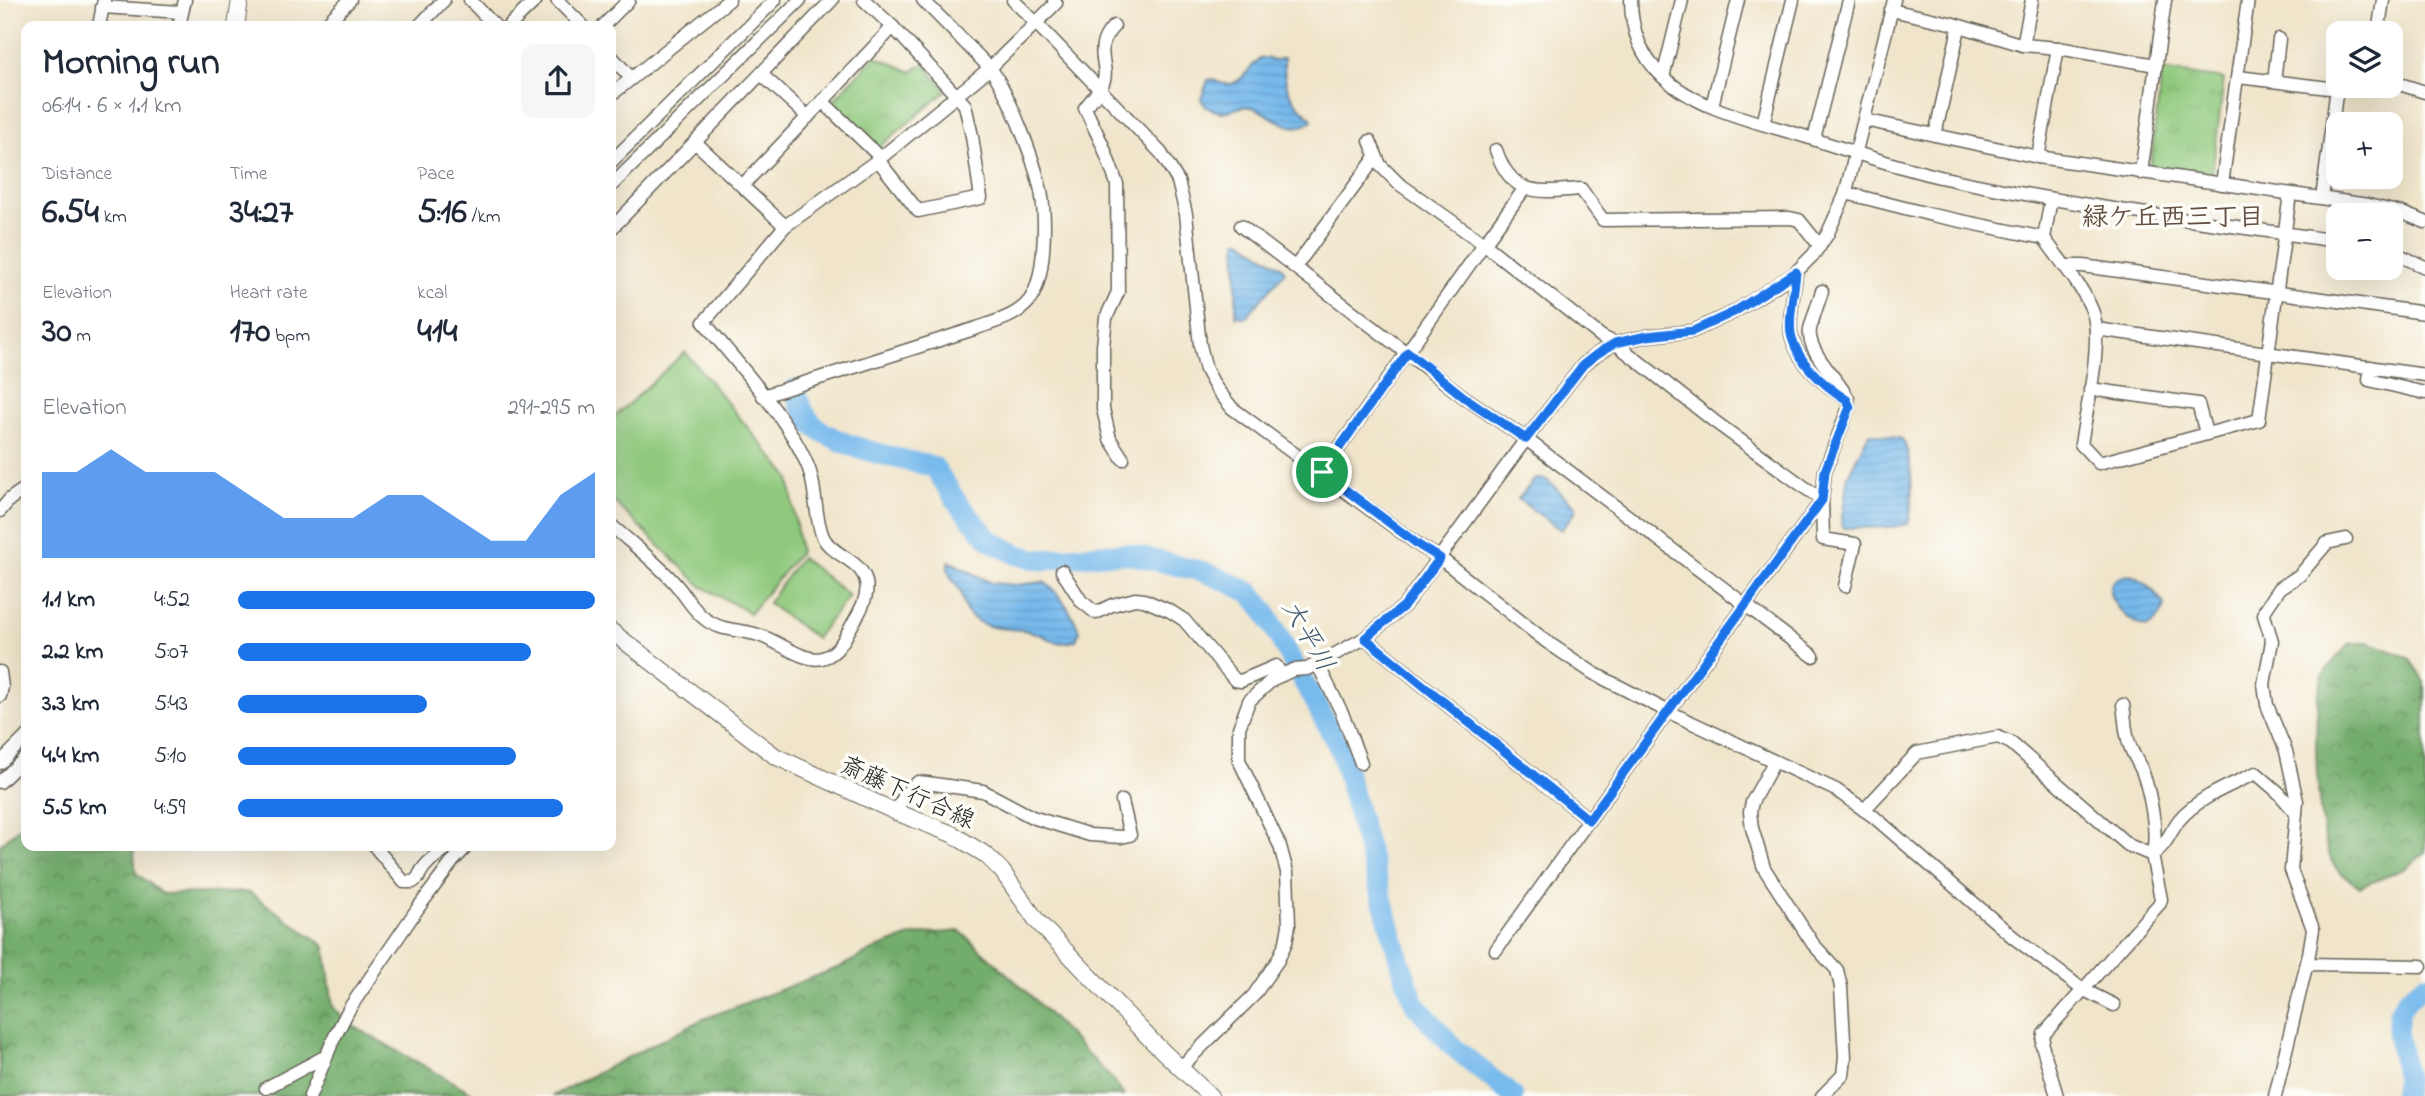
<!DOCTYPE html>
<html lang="en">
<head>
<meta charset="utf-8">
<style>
  body { margin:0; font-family:"Indie Flower","Klee One",sans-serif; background:#f6f6f7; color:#1f2937; height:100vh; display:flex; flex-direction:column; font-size:26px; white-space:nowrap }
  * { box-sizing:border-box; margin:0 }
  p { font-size:23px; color:#747a83 }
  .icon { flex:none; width:38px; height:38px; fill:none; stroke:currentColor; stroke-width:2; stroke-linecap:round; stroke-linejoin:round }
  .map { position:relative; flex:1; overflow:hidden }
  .side { position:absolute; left:21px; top:21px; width:595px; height:830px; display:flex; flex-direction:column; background:#fff; border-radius:14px; box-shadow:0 7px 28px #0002 }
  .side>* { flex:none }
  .fabs { position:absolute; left:2326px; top:21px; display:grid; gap:14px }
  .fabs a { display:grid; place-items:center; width:77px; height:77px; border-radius:14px; background:#fff; box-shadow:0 7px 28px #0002; font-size:35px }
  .pin { position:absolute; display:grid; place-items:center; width:60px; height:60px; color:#fff; margin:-30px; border:4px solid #fff; border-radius:50%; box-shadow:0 2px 7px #0007 }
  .round { display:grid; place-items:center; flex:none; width:74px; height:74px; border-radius:14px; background:#f6f6f7 }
  .overview { display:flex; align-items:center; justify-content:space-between; height:119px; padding:0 21px }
  h1 { font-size:38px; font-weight:700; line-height:52px }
  .stats { display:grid; grid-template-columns:repeat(3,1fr); gap:10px; height:119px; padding:7px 21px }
  .stats div { display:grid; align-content:center }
  .stats b { font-size:35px; font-weight:700 }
  .stats small { font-size:19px; font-weight:400 }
  .stats p { font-size:19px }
  .chart { height:196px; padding:14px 21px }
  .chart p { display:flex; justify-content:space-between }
  .chart svg { width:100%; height:126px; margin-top:7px; fill:#1a73e8; opacity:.7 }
  ul { padding:0 21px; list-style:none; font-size:23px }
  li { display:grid; grid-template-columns:112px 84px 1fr; align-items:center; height:52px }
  li i { height:18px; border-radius:9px; background:#1a73e8 }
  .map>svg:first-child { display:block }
  .grass { fill:url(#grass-tufts); stroke:#56724c; stroke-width:2 }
  .forest { fill:url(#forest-crowns); stroke:#486444; stroke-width:2 }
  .pitch { fill:#8fc97d; stroke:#56724c; stroke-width:2 }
  .water { fill:url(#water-rules); stroke:#4a6b84; stroke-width:2 }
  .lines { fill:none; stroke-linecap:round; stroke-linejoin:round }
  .river { stroke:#77baec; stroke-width:21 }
  .minor-casing { stroke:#666259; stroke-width:15 }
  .major-casing { stroke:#666259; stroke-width:18 }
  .minor { stroke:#fff; stroke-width:12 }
  .major { stroke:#fff; stroke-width:16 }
  .route-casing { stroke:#fff; stroke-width:14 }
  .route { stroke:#1a73e8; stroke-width:9 }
  .labels { text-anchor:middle; stroke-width:7; stroke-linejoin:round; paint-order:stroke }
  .street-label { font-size:24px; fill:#1c1c1c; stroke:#fdfcf7 }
  .neighbourhood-label { font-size:26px; font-weight:bold; fill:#634f42; stroke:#fdfcf7 }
  .water-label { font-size:26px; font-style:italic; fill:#405b6f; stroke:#fdfcf7 }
</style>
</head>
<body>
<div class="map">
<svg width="2425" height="1096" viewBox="0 0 2425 1096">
  <defs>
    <pattern id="grass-tufts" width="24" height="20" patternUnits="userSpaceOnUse" patternTransform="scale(1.75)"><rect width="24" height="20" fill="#8fc97d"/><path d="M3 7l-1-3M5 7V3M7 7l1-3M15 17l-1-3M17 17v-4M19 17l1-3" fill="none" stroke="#7bac6b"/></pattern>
    <pattern id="forest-crowns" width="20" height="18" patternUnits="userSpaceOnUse" patternTransform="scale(1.75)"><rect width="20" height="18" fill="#73ad6c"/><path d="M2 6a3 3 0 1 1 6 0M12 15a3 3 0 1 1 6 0" fill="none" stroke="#5e8c58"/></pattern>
    <pattern id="water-rules" width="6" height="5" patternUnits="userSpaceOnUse" patternTransform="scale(1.75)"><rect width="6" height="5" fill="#77baec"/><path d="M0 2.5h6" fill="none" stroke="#669fca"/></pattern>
  </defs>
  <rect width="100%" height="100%" fill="#fdfcf7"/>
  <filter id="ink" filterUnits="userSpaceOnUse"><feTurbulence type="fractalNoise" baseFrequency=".0143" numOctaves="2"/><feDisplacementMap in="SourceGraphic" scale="14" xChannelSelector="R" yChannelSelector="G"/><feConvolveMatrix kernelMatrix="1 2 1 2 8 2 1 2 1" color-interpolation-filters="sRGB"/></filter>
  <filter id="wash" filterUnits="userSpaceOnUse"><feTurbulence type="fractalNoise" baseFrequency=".00686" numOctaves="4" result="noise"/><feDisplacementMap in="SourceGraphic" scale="28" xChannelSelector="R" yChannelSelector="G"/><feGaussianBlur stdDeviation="1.57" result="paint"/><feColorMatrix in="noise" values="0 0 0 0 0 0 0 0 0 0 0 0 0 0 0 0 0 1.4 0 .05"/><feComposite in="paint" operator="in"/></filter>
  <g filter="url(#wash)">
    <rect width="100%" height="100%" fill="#f0e5ca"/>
    <g class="grass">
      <polygon points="875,56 912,72 924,63 946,91 877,149 830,104"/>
      <polygon points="2162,70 2224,79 2212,175 2150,169"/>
    </g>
    <g class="forest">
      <path d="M2369 642 2409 658 2425 682V853L2404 869 2360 887C2352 880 2336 872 2332 862 2316 826 2311 716 2322 678 2326 667 2341 654 2349 644Z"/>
      <polygon points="26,821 26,845 133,845 136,873 162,894 249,892 325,946 333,1007 348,1023 476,1095 488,1096 0,1096 0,845"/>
      <polygon points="960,931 1025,990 1113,1080 1124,1096 552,1096 701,1020 842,966 879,947 913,935"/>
    </g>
    <g class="pitch">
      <polygon points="685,352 789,477 800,552 750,613 701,586 611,499 611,420"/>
      <polygon points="801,557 849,596 816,638 768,603"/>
    </g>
    <g class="water">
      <path d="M1260 58H1266L1273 61 1284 58C1283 89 1290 99 1312 119L1311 122C1290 135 1273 116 1255 108 1243 103 1234 111 1222 112 1216 112 1211 109 1206 107L1201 99 1208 80 1212 79C1237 94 1243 74 1260 58Z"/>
      <polygon points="1237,240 1241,240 1282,267 1285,272 1246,317 1236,316"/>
      <path d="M1869 433 1902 439C1913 457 1914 504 1908 524L1891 527 1843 528 1841 525 1848 475Z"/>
      <polygon points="1535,479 1547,480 1576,507 1576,511 1561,530 1518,499"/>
      <path d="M949 561 991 583 1015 585 1044 582C1062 595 1070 611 1080 631L1076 640C1053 648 1049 635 1029 631 1009 628 981 631 967 612 963 606 963 597 960 591 954 580 945 574 949 561Z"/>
      <path d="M2130 575C2144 579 2155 592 2164 604 2163 614 2156 623 2147 627 2121 622 2088 579 2130 575Z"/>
    </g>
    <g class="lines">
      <g class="river">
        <path d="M795 389C799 403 804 417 816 427 843 449 900 458 934 467L959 505 990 540 1017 555 1041 560 1101 554H1129L1204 572 1226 581 1251 593 1265 611 1340 749 1400 962 1415 1004 1452 1046 1513 1096"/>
        <polyline points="2403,1096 2406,1079 2397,1031 2399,1012 2406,1000 2425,985"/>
      </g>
    </g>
  </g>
  <g filter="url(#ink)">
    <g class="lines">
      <defs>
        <g id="minor">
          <polyline points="470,0 495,26"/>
          <polyline points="557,0 583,26"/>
          <polyline points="864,0 893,27 965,105 972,136 981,198 918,211 878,160"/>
          <polyline points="923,0 990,68 1036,23 1161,153 1178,181 1186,214 1200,345 1206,370 1216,388 1232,408 1420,546 1440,558 1547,642 1593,673 1669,712 1836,790 1873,816 2013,937 2082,989 2114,1005"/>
          <polyline points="1013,0 1036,23 1056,3 1054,0"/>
          <path d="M1631 0C1631 29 1641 56 1662 76 1700 112 1764 123 1813 139 1855 153 1897 167 1940 177 2071 206 2205 222 2338 241"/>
          <polyline points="102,7 181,12"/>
          <polyline points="1891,10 1950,23 2023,45 2058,48 2156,65"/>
          <polyline points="99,26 104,0"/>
          <polyline points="179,26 185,0"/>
          <polyline points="324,26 350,0"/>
          <polyline points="419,26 444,0"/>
          <polyline points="509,26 536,0"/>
          <polyline points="603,26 629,0"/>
          <path d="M1114 26C1090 50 1112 67 1102 85 1098 93 1090 101 1085 108L1103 146 1117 184 1118 292 1106 318 1103 346V409L1110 439 1123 459"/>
          <polyline points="2378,33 2383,0"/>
          <polyline points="2023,45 2032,0"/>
          <polyline points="611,56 631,78"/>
          <polyline points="761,74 808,117"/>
          <polyline points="1663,77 1682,0"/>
          <polyline points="2238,77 2329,88 2339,86"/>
          <polyline points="2274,81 2279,39"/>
          <polyline points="2390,81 2425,92"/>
          <polyline points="611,95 729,0"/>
          <polyline points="822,101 880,157"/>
          <polyline points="1712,106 1738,0"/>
          <polyline points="1864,120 2038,157 2368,205 2402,213 2425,222"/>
          <polyline points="1763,124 1793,0"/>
          <polyline points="1935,135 1959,28"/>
          <polyline points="1814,139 1849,0"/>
          <polyline points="1370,141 1380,165 1398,183 1484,244 1525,188"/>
          <path d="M1496 150C1512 198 1538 192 1581 189L1603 220 1790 218 1799 220 1820 246"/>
          <polyline points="2038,157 2058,48"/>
          <polyline points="611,162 775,0"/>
          <polyline points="2141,173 2165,0"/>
          <polyline points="2222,184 2248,0"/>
          <polyline points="611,186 800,0"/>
          <polyline points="742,186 893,27"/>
          <polyline points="1846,193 1932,215 2044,238"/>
          <polyline points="2322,198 2337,88"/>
          <path d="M2051 199 2044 238C2060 261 2081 284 2092 310 2104 339 2086 411 2081 444L2099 463 2259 420 2290 194"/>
          <polyline points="785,226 695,142 832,0"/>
          <polyline points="1241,226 1464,397 1526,439 1813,656"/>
          <polyline points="611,229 695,142"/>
          <polyline points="2390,251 2425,267"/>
          <polyline points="1296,266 1376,157"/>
          <polyline points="2064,266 2083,266 2425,313"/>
          <path d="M1796 272C1795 289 1787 322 1792 338 1800 365 1825 386 1848 399L1849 407 1825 471 1822 500 1823 539 1855 544 1845 586"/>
          <path d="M1822 291C1818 304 1813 317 1810 329 1806 351 1838 379 1847 397"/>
          <polyline points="2096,329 2425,375"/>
          <polyline points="2371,367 2369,380 2425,393"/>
          <polyline points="2090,389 2198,404 2206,433"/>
          <polyline points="1322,472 1484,244 1602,337 1615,343 1714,421 1822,500 1589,820 1365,638"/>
          <polyline points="0,511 10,499 26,488"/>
          <path d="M611 525C633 545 659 564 678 587 687 598 693 610 705 619 720 631 738 629 755 634 788 642 820 684 846 636 854 620 870 600 866 582 862 560 832 556 823 537 814 516 817 491 809 469 789 418 739 366 704 322L785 226 878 160 990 68C1009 93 1034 159 1041 191 1046 218 1046 279 1029 301 1016 317 996 321 977 328L763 396"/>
          <polyline points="1062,571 1081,601 1096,613 1112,605 1135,599 1144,600 1170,611 1184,620 1235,680 1241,681 1276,666 1282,675"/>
          <polyline points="1317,663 1342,713 1361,763"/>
          <polyline points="0,672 2,687 0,696"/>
          <path d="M2123 705C2125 717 2125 731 2129 743 2132 754 2139 763 2143 773 2150 793 2159 836 2152 855"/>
          <polyline points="1774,762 1752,802 1750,812 1752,828 1764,868 1813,944 1837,970 1841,987 1845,1057 1843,1075 1822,1096"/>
          <polyline points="0,763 26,737"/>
          <polyline points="0,782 26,757"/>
          <polyline points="1864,810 1917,753 1998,737 2011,743 2128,845 2152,855 2161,899 2160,903 2044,1034 2042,1045 2057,1096"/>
          <path d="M896 812C902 799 907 790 918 782L927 783 983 791 1032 817 1090 835 1121 837 1130 835 1122 801"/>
          <path d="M376 848 404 882H413L418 878C424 862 438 855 451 845"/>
          <path d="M2152 855C2166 846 2169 834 2179 820 2197 798 2231 785 2256 773L2278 792 2296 813"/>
          <polyline points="1496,950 1589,820"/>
          <polyline points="2307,964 2421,966"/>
          <polyline points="1180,1068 1254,995 1278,960 1286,942 1289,925 1287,872 1280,846 1239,760 1239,728 1249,701 1273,679 1293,670 1307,669 1365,638 1404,606 1526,439 1583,365 1597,354 1615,343 1647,336 1693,331 1734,312 1794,274 1813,255 1827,235 1845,195 1894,0"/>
          <polyline points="266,1088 326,1056"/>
          <polyline points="310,1096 334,1038 349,1009 418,908 453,861 468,845"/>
          <polyline points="2275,1096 2309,954 2313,929 2291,870 2297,801 2286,751 2267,705 2264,684 2272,641 2264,615 2265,610 2280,588 2300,575 2327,543 2346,539"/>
        </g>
        <g id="major">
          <polyline points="236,26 240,0"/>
          <polyline points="611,631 775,756 896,812 952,834 986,855 1002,871 1037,921 1153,1042 1210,1096"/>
        </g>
      </defs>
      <use href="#minor" class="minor-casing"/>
      <use href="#major" class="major-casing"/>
      <use href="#minor" class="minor"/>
      <use href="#major" class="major"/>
    </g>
  </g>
  <g class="lines" filter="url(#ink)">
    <defs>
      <path id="route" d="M1796 272C1795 289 1787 322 1792 338 1800 365 1825 386 1847 400L1850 407 1825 471 1822 500 1589 820 1365 638 1404 606 1440 558 1420 546 1322 472 1408 352 1464 397 1526 439 1583 365 1597 354 1615 343 1647 336 1693 331 1734 312Z"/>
    </defs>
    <use href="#route" class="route-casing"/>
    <use href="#route" class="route"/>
  </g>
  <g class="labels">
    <g class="street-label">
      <text transform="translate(908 792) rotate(24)" y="8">斎藤下行合線</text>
    </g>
    <g class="neighbourhood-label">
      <text x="2173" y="225">緑ケ丘西三丁目</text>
    </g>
    <g class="water-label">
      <text transform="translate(1309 635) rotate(60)" y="9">大平川</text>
    </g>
  </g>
</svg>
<div class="fabs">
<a><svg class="icon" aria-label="layers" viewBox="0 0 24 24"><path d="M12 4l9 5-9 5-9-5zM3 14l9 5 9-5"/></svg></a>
<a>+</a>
<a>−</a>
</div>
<div class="pin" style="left:1322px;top:472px;background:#1e9e55"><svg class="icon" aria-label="arrive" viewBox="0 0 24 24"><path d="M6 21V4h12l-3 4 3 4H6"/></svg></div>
<section class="side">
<div class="overview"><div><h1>Morning run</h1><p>06:14 · 6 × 1.1 km</p></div><a class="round"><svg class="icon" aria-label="share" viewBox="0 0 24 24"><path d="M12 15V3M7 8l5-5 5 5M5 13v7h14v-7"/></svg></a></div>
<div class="stats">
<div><p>Distance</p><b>6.54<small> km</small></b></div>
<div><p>Time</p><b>34:27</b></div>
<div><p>Pace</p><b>5:16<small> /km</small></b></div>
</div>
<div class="stats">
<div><p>Elevation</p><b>30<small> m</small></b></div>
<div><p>Heart rate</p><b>170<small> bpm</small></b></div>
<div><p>kcal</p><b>414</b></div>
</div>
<div class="chart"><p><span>Elevation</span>291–295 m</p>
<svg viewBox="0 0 160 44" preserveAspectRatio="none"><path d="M0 44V14L10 14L20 6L30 14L40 14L50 14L60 22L70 30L80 30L90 30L100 22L110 22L120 30L130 38L140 38L150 22L160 14V44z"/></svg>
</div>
<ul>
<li><b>1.1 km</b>4:52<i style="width:100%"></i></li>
<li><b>2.2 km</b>5:07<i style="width:82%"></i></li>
<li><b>3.3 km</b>5:43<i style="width:53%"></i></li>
<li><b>4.4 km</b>5:10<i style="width:78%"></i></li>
<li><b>5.5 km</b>4:59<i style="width:91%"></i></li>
</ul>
</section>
</div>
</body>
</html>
